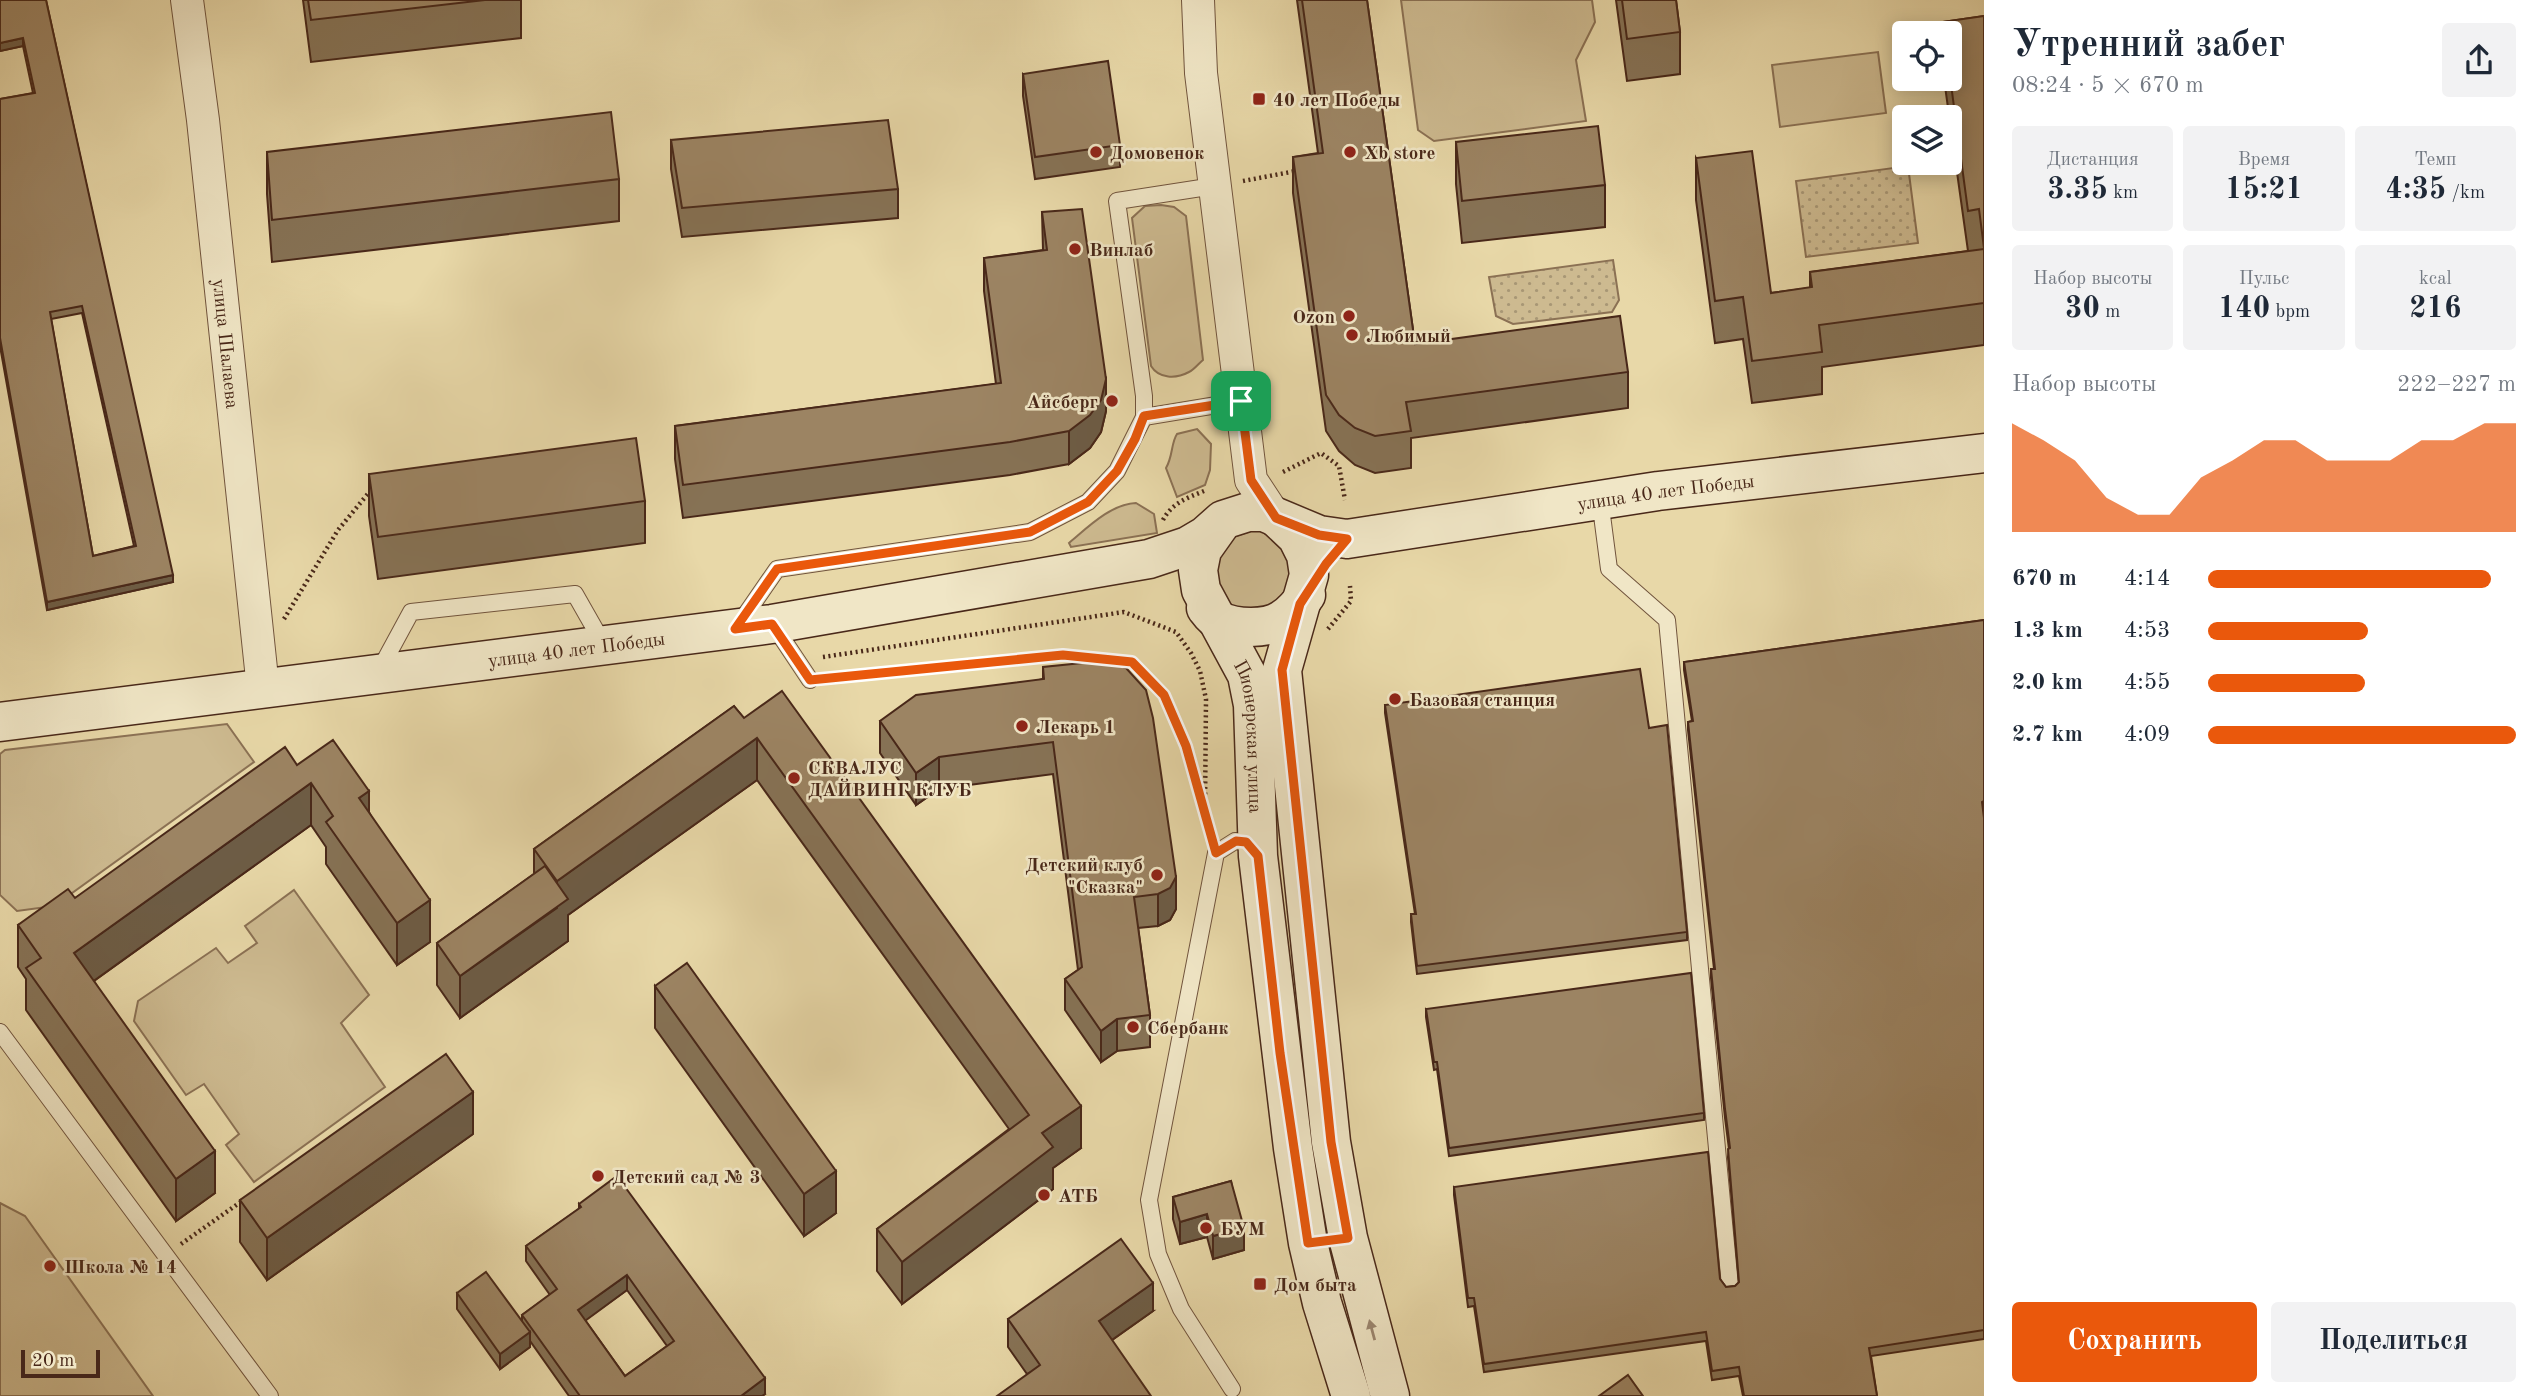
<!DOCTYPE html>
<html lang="ru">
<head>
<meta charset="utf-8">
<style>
  body { margin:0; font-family:"Old Standard TT",serif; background:#f2f2f3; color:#1f2937; height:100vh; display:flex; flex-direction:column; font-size:26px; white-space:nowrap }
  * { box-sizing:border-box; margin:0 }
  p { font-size:23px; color:#747a83 }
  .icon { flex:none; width:38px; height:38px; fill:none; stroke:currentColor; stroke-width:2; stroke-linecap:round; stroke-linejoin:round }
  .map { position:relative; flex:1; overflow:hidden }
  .drawer { display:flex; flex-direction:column; background:#fff; width:560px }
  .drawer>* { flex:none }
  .tools { position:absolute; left:1892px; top:21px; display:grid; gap:14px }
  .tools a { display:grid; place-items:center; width:70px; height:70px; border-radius:7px; background:#fff; box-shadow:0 4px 18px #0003; font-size:35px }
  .scale { position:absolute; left:21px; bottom:18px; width:79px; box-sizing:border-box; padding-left:7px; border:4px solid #492819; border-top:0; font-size:19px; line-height:24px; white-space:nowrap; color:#492819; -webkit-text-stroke:5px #f0e6c6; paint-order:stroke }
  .pin { position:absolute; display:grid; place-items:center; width:60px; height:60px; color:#fff; margin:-30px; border-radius:14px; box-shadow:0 4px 10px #0006 }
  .round { display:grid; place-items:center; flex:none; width:74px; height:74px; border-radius:7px; background:#f2f2f3 }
  .summary { display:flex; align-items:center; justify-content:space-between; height:119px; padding:0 28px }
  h1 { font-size:38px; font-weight:700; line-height:52px }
  .stats { display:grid; grid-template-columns:repeat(3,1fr); gap:10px; height:119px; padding:7px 28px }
  .stats div { display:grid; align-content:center; border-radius:7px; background:#f2f2f3; text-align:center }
  .stats b { font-size:30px; font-weight:700 }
  .stats small { font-size:19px; font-weight:400 }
  .stats p { font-size:19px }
  .chart { height:196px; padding:14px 28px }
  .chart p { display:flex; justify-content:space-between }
  .chart svg { width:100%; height:126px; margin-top:7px; fill:#ea580c; opacity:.7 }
  .primary-button { display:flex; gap:14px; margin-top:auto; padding:14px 28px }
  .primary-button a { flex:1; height:80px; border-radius:7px; background:#ea580c; color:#fff; font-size:28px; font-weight:700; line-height:80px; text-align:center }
  .primary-button a+a { background:#f2f2f3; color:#1f2937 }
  ul { padding:0 28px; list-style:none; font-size:23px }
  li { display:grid; grid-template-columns:112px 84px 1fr; align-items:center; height:52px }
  li i { height:18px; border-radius:9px; background:#ea580c }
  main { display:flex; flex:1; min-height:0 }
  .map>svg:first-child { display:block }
  .green { fill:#cdba90; stroke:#8b7154; stroke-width:2 }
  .park { fill:url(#park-dots); stroke:#8b7154; stroke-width:2 }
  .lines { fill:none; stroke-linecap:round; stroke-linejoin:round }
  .service-casing { stroke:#71543d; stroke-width:18 }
  .minor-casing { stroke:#71543d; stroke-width:34 }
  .secondary-casing { stroke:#492819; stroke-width:41 }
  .path { stroke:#492819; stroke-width:4.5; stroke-dasharray:2 3.5; stroke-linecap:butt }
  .service { stroke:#f0e6c6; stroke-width:16 }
  .minor { stroke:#f0e6c6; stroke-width:32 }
  .secondary { stroke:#f0e6c6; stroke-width:38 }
  .wall { fill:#867255; stroke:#492819; stroke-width:2; fill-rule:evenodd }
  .shaded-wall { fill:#6d5c45; stroke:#492819; stroke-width:2 }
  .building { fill:#9c8463; stroke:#492819; stroke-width:2; fill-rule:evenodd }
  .oneway { fill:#9c8770 }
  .route-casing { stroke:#fff; stroke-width:14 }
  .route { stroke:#ea580c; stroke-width:9 }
  .poi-dot { fill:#8f2418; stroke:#f0e6c6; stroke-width:2.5 }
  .labels { text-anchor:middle; stroke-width:5; stroke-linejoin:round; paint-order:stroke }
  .poi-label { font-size:19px; font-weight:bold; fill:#492819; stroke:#f0e6c6; text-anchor:start }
  .street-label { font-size:19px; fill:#492819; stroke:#f0e6c6 }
</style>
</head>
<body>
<main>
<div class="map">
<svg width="1984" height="1396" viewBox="0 0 1984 1396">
  <defs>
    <pattern id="park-dots" width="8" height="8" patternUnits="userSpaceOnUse" patternTransform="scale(1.75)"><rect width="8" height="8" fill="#cdba90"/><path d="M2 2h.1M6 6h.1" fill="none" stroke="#a89775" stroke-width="1.8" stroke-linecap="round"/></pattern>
  </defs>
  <rect width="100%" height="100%" fill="#e8d8a8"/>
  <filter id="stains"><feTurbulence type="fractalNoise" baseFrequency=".00286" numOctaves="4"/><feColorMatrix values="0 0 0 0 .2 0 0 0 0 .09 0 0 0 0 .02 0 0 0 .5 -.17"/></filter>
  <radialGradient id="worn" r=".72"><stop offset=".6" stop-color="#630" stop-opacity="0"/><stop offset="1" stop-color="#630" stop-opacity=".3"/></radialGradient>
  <g class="green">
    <polygon points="1401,0 1592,0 1595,22 1576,60 1586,121 1434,141 1418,130"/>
    <polygon points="1878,52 1886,113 1780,127 1772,65"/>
    <path d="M1161 205 1174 207 1186 216 1203 360C1199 363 1194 370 1189 372 1176 379 1159 379 1151 366L1132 218 1145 206Z"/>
    <path d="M1197 429 1211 444 1210 470 1205 485 1177 497 1166 468C1173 456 1171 443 1177 434Z"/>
    <path d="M1136 503 1154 514 1157 533 1071 547 1069 543C1088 527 1111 504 1136 503Z"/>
    <polygon points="1260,528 1285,543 1294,583 1267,614 1225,609 1210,554 1218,542"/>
    <polygon points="227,724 254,762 54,906 17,911 0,895 0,754 5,750"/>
    <polygon points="294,890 369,995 341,1023 385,1087 254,1182 226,1145 239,1134 204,1084 186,1095 134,1021 138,1001 216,948 228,963 257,943 245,926"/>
    <polygon points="0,1203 25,1216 153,1396 0,1396"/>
  </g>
  <g class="park">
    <polygon points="1908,166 1918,243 1806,257 1796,181"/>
    <polygon points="1613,260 1619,300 1612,312 1513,324 1496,316 1489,277"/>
  </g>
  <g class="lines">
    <defs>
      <g id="service">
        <polyline points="1144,417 1241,401"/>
        <polyline points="1600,500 1609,569 1667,620 1730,1286"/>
        <polyline points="739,624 777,569 1030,532 1088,502 1117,471 1144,417 1144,396 1117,201 1214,186"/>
        <polyline points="774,626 810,680"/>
        <polyline points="379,671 411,612 575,594 604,645"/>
        <polyline points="0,1032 270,1396"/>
        <polyline points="1232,1389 1181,1309 1158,1254 1149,1200 1216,853 1235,841 1246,842 1253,850"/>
      </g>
      <g id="minor">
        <path id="s1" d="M187 0 203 120 263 688"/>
        <polyline points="1198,0 1201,73 1251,480 1276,518"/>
      </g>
      <g id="secondary">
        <polyline points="1278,519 1297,537 1306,555 1309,575 1282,670 1331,1142 1348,1238 1390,1396"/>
        <path id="s2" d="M1219 526 1202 550 1198 570 1201 590 1247 675 1253 705 1258 856 1293 1148 1308 1243 1322 1303 1351 1396"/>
        <path d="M1206 608C1209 612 1213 618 1218 620 1235 629 1267 630 1283 619 1292 613 1300 604 1306 595"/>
        <path id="s3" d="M0 722 772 624 1149 559 1188 546 1205 536 1223 520 1248 512H1264L1319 535 1347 539 1658 491 1984 453"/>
      </g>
    </defs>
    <use href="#service" class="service-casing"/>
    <use href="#minor" class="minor-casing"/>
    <use href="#secondary" class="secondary-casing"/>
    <g class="path">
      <polyline points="1243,181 1296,171"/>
      <polyline points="1283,472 1321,453 1339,466 1345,500"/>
      <path d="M1163 520C1172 503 1187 498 1204 491"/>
      <polyline points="284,619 338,530 371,490"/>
      <polyline points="1328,629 1351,601 1350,586"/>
      <polyline points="823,657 1124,612 1176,632 1191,653 1200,671 1206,699 1205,811"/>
      <polyline points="829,678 1063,655 1132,661 1164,695 1186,746 1210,832"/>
      <polyline points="181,1244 242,1201"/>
    </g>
    <use href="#service" class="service"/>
    <use href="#minor" class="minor"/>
    <use href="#secondary" class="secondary"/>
  </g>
  <g class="wall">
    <path d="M0 0H46L173 582 47 610 0 346V99L33 93 23 46 0 51ZM82 313 134 546 93 556 51 319Z"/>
    <polygon points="303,0 521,0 521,38 311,62"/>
    <polygon points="1297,0 1367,0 1415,344 1628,372 1628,408 1411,438 1411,468 1375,473 1355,465 1339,451 1326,431 1293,193 1293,157 1318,153"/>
    <polygon points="1616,0 1676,0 1680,32 1680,74 1627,81"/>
    <polygon points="1984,16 1984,345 1822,367 1822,394 1752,403 1743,339 1715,343 1696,200 1696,158 1771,293 1810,288 1810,272 1968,251 1944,79 1950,79 1950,33 1942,33 1942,22"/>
    <polygon points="1023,74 1120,145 1120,167 1035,179 1023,96"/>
    <polygon points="671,140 898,189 898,218 682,237 671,169"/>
    <polygon points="1456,142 1605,185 1605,227 1462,243 1456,184"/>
    <polygon points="267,152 619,179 619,221 272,262 267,194"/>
    <polygon points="1042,212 1106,411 1101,432 1090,448 1069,464 1010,475 683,518 675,459 675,426 996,384 984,291 984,258 1043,250"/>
    <polygon points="369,474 645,501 645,543 378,579 369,516"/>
    <polygon points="1984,620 1984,810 1983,810 1984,818 1984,1339 1871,1356 1877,1396 1743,1396 1739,1376 1712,1380 1706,1341 1484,1372 1474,1306 1468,1307 1454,1195 1454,1187 1720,1279 1726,1287 1735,1286 1739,1283 1728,1157 1729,1149 1725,1118 1711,978 1711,969 1714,969 1688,730 1688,722 1692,721 1684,670 1684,662"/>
    <polygon points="1043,667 1176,909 1170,920 1158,926 1138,928 1150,1015 1150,1047 1117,1051 1101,1062 1065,1010 1065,979 1078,970 1053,774 939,789 916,805 880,753 880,721 1043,679"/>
    <polygon points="1385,705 1649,728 1687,932 1687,940 1417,974 1411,922 1411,914 1415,914 1385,713"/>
    <polygon points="734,706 1081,1148 1053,1168 1053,1189 902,1304 877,1271 877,1229 1009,1129 757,780 568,915 568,941 460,1018 437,985 437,943 534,874 534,849"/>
    <polygon points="297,765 369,812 430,942 397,965 326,864 326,847 311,825 94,981 215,1193 176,1221 26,1010 26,979 18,967 18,925 75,898"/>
    <polygon points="655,986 836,1213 804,1236 655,1028"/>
    <polygon points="1426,1009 1704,1113 1704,1120 1449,1156 1437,1069 1434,1070 1426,1017"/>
    <polygon points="473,1134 267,1280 240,1242 240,1200"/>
    <polygon points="1231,1181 1244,1250 1213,1259 1207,1237 1180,1244 1173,1219 1173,1197"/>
    <path d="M579 1204 765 1394 762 1396H569L530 1341V1347L500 1369 457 1309V1293L522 1321V1315L550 1295 526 1261V1246L579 1209ZM627 1290 667 1346 625 1376 585 1320Z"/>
    <polygon points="1153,1311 1112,1340 1027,1374 1008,1347 1008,1319"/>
  </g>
  <g class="shaded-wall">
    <polygon points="23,38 23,46 0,51 0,43"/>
    <polygon points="1106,379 1106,411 1101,432 1090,448 1069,464 1069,431"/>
    <polygon points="173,575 173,582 47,610 47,602"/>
    <polygon points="757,738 757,780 568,915 568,941 460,1018 460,976 557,908 557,881"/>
    <polygon points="939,757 939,789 916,805 916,773"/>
    <polygon points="311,783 311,825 74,995 74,953"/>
    <polygon points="369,791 369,833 359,798"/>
    <polygon points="1176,877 1176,909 1170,920 1158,926 1158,894"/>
    <polygon points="430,900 430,942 397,965 397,923"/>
    <polygon points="1117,1019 1117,1051 1101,1062 1101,1031"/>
    <polygon points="473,1092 473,1134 267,1280 267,1238"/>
    <polygon points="1081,1106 1081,1148 1053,1168 1053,1189 902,1304 902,1262 1042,1133"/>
    <polygon points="215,1151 215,1193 176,1221 176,1179"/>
    <polygon points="836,1171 836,1213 804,1236 804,1194"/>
    <polygon points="1207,1214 1207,1237 1180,1244 1180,1222"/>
    <polygon points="1244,1228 1244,1250 1213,1259 1213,1236"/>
    <polygon points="627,1275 627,1290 578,1326 578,1310"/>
    <polygon points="1153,1283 1153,1311 1099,1349 1099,1321"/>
    <polygon points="530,1332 530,1347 500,1369 500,1354"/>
    <polygon points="765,1378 765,1394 762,1396 741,1396"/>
  </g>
  <g class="building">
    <path d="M0 0H46L173 575 47 602 0 338V99L35 93 23 38 0 43ZM82 306 136 546 93 556 50 312Z"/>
    <polygon points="308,0 485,0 311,20"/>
    <polygon points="1302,0 1367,0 1415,344 1620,316 1628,372 1406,402 1411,431 1375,436 1355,428 1339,415 1326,395 1293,157 1323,153"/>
    <polygon points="1622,0 1676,0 1680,32 1627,39"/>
    <polygon points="1984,16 1984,248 1979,209 1968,211 1950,77 1950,33 1943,33 1942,22"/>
    <polygon points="1108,61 1120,145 1035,157 1023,74"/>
    <polygon points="611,112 619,179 272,220 267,152"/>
    <polygon points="888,120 898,189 682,208 671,140"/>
    <polygon points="1598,126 1605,185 1462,201 1456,142"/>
    <polygon points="1752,151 1771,293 1812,287 1810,272 1984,249 1984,303 1819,325 1822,352 1752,361 1743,297 1715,301 1696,158"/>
    <polygon points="1082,209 1106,379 1101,400 1090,415 1069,431 1010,442 683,485 675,426 1001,383 984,258 1047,250 1042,212"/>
    <polygon points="636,438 645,501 378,537 369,474"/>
    <polygon points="1984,620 1984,801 1982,802 1984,818 1984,1330 1869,1348 1877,1396 1744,1396 1739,1367 1712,1371 1706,1332 1484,1364 1474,1298 1468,1298 1454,1187 1708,1152 1720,1279 1726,1287 1735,1286 1739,1282 1728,1149 1730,1148 1725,1109 1711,969 1715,969 1688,722 1693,721 1684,662"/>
    <polygon points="1102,661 1126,668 1146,690 1153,718 1176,877 1170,888 1158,894 1134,897 1150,1015 1117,1019 1101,1031 1065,979 1082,967 1053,742 939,757 916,773 880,721 916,695 1044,679 1043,667"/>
    <polygon points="1640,669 1649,728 1667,725 1687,932 1417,966 1411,914 1416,914 1385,705"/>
    <polygon points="782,691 1081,1106 1042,1133 1053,1147 902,1262 877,1229 1029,1115 757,738 557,881 534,849 734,706 744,718"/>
    <polygon points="333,740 369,791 359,798 430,900 397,923 326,822 333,816 311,783 74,953 215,1151 176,1179 26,968 41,958 18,925 68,889 75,898 285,747 297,765"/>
    <polygon points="545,866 568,899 460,976 437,943"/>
    <polygon points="687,963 836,1171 804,1194 655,986"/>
    <polygon points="1691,973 1704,1113 1449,1148 1437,1062 1434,1062 1426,1009"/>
    <polygon points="446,1054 473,1092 267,1238 240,1200"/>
    <path d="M617 1176 765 1378 741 1396H580L522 1315 557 1289 526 1246 581 1207 579 1204ZM627 1275 674 1341 625 1376 578 1310Z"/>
    <polygon points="1231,1181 1244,1228 1213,1236 1207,1214 1180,1222 1173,1197"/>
    <polygon points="1121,1239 1153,1283 1099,1321 1151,1396 997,1396 1040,1365 1008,1319"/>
    <polygon points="486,1272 530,1332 500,1354 457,1293"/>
    <polygon points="1628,1375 1643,1396 1599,1396"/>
  </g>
  <defs><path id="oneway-solid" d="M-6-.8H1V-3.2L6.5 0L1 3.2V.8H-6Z" transform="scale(1.75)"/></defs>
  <use class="oneway" href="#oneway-solid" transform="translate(1372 1330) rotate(-105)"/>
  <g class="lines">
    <defs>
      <polygon id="route" points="1241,401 1251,480 1276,518 1319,535 1347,539 1326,564 1300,604 1282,670 1331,1142 1348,1238 1308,1243 1280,1053 1258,856 1246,842 1236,841 1216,853 1186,746 1164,695 1132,662 1063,655 810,680 772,624 735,629 777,569 1030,532 1088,502 1117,471 1135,439 1144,416"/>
    </defs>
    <use href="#route" class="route-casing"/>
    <use href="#route" class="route"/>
  </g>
  <g class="poi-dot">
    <rect x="1252" y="92" width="14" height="14" rx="3.5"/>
    <circle cx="1096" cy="152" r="7"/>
    <circle cx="1350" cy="152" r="7"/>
    <circle cx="1075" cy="249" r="7"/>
    <circle cx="1349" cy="316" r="7"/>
    <circle cx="1352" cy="335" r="7"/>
    <circle cx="1112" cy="401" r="7"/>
    <circle cx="1395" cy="699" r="7"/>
    <circle cx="1022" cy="726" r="7"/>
    <circle cx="794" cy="778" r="7"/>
    <circle cx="1157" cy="875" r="7"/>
    <circle cx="1133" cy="1027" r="7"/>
    <circle cx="598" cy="1176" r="7"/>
    <circle cx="1044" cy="1195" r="7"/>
    <circle cx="1206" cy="1228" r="7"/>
    <circle cx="50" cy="1266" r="7"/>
    <rect x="1253" y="1277" width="14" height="14" rx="3.5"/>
  </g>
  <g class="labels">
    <g class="poi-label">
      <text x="1273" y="106">40 лет Победы</text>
      <text x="1110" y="159">Домовенок</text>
      <text x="1364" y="159">Xb store</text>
      <text x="1089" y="256">Винлаб</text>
      <text x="1335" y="323" text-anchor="end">Ozon</text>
      <text x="1366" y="342">Любимый</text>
      <text x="1098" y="408" text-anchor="end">Айсберг</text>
      <text x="1409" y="706">Базовая станция</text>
      <text x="1036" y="733">Лекарь 1</text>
      <text x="808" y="774">СКВАЛУС<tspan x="808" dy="22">ДАЙВИНГ КЛУБ</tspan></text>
      <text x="1143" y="871" text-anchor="end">Детский клуб<tspan x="1143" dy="22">"Сказка"</tspan></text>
      <text x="1147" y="1034">Сбербанк</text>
      <text x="612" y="1183">Детский сад № 3</text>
      <text x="1058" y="1202">АТБ</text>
      <text x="1220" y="1235">БУМ</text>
      <text x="64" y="1273">Школа № 14</text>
      <text x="1274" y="1291">Дом быта</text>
    </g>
    <g class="street-label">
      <text dy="7" stroke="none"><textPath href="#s1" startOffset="346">улица Шалаева</textPath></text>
      <text dy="7" stroke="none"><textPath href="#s3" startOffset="1698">улица 40 лет Победы</textPath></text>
      <text dy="7" stroke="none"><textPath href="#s3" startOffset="581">улица 40 лет Победы</textPath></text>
      <text dy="7" stroke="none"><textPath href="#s2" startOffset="228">Пионерская улица</textPath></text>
    </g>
  </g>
  <rect width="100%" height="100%" filter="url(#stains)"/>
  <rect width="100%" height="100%" fill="url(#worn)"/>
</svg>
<div class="tools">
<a><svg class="icon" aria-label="locate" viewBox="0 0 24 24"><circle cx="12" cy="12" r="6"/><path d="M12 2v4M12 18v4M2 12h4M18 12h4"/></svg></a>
<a><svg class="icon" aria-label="layers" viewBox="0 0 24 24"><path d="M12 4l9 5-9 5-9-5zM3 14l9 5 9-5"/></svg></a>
</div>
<div class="scale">20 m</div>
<div class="pin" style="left:1241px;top:401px;background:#1e9e55"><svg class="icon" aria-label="arrive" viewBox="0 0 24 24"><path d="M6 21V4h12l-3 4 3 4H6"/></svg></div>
</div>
<section class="drawer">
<div class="summary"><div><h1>Утренний забег</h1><p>08:24 · 5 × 670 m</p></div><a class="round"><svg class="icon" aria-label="share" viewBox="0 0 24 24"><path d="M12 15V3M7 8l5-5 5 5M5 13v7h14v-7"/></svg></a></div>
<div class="stats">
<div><p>Дистанция</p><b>3.35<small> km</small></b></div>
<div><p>Время</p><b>15:21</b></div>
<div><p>Темп</p><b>4:35<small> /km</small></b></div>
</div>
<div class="stats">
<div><p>Набор высоты</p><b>30<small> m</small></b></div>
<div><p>Пульс</p><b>140<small> bpm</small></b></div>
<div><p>kcal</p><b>216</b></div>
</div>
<div class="chart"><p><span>Набор высоты</span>222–227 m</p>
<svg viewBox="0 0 160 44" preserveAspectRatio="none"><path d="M0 44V6L10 12L20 19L30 32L40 38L50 38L60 25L70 19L80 12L90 12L100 19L110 19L120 19L130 12L140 12L150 6L160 6V44z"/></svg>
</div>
<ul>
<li><b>670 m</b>4:14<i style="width:92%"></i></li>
<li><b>1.3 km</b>4:53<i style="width:52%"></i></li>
<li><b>2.0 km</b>4:55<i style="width:51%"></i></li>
<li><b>2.7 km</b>4:09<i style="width:100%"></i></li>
</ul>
<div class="primary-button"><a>Сохранить</a><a>Поделиться</a></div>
</section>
</main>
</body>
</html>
